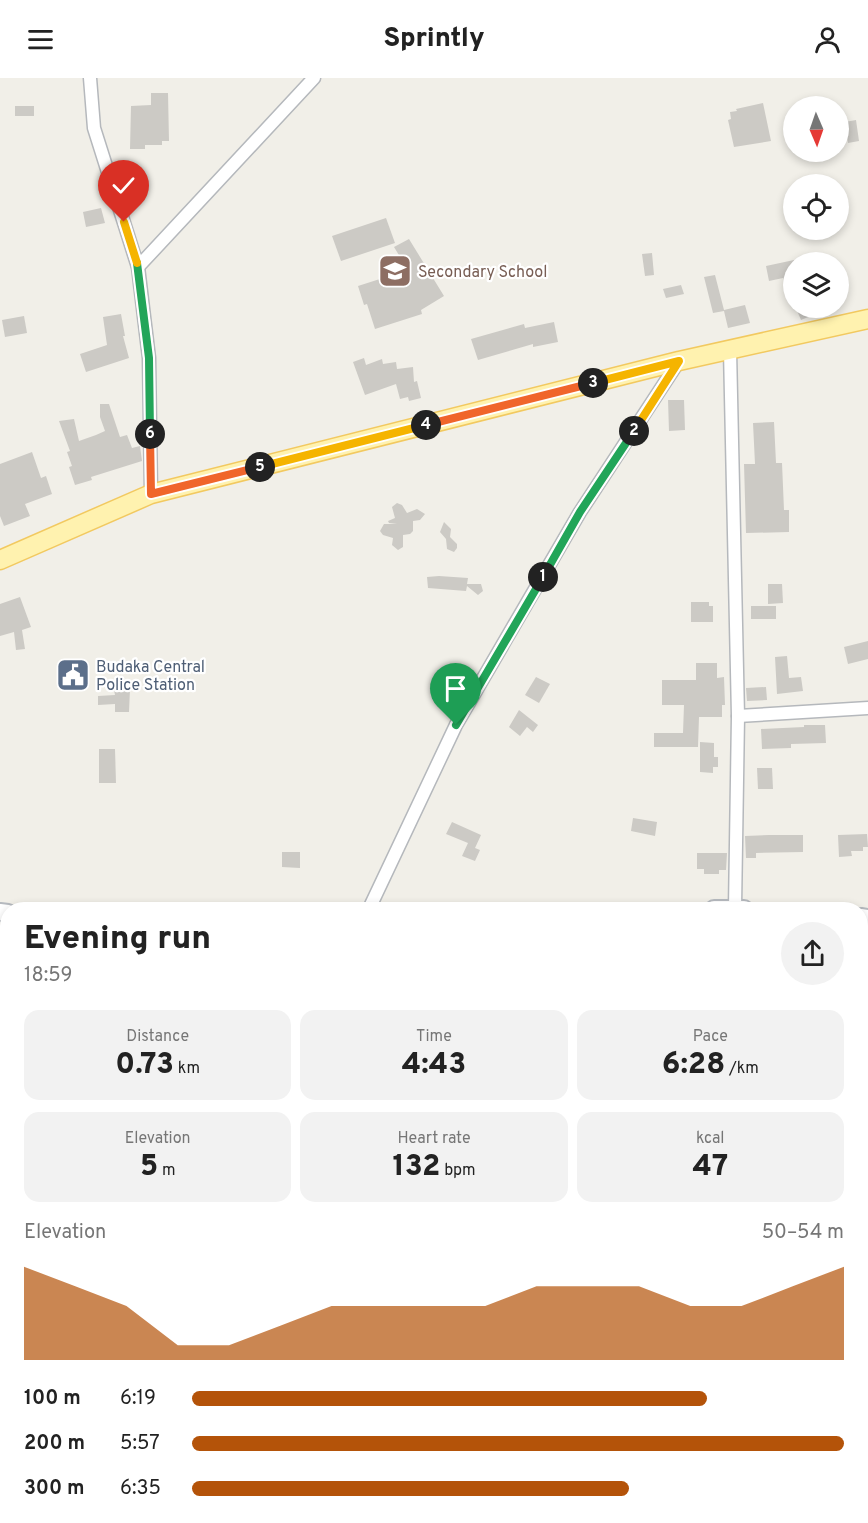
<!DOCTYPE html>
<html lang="en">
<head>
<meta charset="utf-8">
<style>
  body { margin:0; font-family:Overpass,sans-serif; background:#f2f2f2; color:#222; height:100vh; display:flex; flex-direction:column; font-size:22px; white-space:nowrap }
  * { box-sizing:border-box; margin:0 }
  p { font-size:20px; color:#767676 }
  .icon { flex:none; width:33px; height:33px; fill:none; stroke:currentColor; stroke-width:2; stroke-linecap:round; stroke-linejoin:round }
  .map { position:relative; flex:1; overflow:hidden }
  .details { position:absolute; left:0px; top:824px; width:868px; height:622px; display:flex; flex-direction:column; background:#fff; border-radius:24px 24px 0 0; box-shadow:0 3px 9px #0003 }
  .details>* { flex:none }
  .needle { width:39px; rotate:178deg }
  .buttons { position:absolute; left:783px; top:18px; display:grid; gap:12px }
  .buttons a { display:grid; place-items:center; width:66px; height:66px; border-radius:50%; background:#fff; box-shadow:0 3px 9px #0003; font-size:30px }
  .pin { position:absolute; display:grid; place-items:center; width:51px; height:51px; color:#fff; margin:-62px -26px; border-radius:50% 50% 50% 0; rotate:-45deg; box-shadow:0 0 6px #0007 }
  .pin .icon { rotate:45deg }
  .km { position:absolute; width:30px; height:30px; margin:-15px; border-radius:50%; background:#222; color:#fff; font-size:16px; line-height:30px; text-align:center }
  .round { display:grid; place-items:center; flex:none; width:63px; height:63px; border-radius:32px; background:#f2f2f2 }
  .headline { display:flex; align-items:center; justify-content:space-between; height:102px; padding:0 24px }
  h1 { font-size:33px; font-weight:800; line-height:45px }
  .stats { display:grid; grid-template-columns:repeat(3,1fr); gap:9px; height:102px; padding:6px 24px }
  .stats div { display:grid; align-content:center; border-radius:15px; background:#f2f2f2; text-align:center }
  .stats b { font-size:30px; font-weight:800 }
  .stats small { font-size:16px; font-weight:400 }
  .stats p { font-size:16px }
  .chart { height:168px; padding:12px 24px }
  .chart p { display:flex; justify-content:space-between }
  .chart svg { width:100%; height:108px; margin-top:6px; fill:#b45309; opacity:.7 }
  ul { padding:0 24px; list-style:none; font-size:20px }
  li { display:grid; grid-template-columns:96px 72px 1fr; align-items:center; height:45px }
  li i { height:15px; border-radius:8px; background:#b45309 }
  header { display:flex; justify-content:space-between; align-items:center; height:78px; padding:0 24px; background:#fff; font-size:27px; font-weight:800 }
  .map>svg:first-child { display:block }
  .building { fill:#cccac5 }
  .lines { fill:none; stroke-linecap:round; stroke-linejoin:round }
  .street-casing { stroke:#b5b8bc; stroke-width:15 }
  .secondary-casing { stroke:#b6babf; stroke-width:20 }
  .primary-casing { stroke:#f2c960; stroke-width:21 }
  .path { stroke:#9cc7a9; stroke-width:2; stroke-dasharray:6 3; stroke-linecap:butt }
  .street { stroke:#fff; stroke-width:12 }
  .secondary { stroke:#fff; stroke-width:16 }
  .primary { stroke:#fff2af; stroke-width:18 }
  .split-1-casing { stroke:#fff; stroke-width:12 }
  .split-2-casing { stroke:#fff; stroke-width:12 }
  .split-3-casing { stroke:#fff; stroke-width:12 }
  .split-4-casing { stroke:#fff; stroke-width:12 }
  .split-5-casing { stroke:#fff; stroke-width:12 }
  .split-6-casing { stroke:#fff; stroke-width:12 }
  .split-7-casing { stroke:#fff; stroke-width:12 }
  .split-8-casing { stroke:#fff; stroke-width:12 }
  .split-1 { stroke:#22a559; stroke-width:8 }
  .split-2 { stroke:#22a559; stroke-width:8 }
  .split-3 { stroke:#f5b400; stroke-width:8 }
  .split-4 { stroke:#f0652b; stroke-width:8 }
  .split-5 { stroke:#f5b400; stroke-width:8 }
  .split-6 { stroke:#f0652b; stroke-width:8 }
  .split-7 { stroke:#22a559; stroke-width:8 }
  .split-8 { stroke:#f5b400; stroke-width:8 }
  .labels { text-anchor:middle; stroke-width:4.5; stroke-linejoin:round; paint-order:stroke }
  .education-label { font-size:16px; fill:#785e54; stroke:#fff; text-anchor:start }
  .service-label { font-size:16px; fill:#4e5e75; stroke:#fff; text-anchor:start }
</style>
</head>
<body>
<header><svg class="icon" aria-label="menu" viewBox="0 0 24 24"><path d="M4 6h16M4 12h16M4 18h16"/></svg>Sprintly<svg class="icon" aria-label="person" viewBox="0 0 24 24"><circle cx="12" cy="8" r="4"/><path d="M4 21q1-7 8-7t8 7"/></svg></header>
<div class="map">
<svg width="868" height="1445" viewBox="0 0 868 1445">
  <rect width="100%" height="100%" fill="#f1efe8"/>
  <g class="building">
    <polygon points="151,15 168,15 169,63 162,63 162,67 145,67 145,71 130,71 131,28 151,27"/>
    <polygon points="763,25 771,63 734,69 728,42 731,41 730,34 737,33 736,31"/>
    <rect x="15" y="28" width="19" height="10"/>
    <polygon points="856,42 859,63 848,65 845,44"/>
    <polygon points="101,130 105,145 86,149 83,134"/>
    <polygon points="386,140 395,165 341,183 332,158"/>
    <polygon points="409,161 444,218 421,232 422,236 375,251 367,226 364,227 358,208 408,192 394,169"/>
    <polygon points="652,175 654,197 645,198 642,176"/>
    <polygon points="794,182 794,224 783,200 769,203 766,188"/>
    <polygon points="715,197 724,232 745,227 750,245 728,250 724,233 713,235 704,199"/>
    <polygon points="681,207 684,216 666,220 663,211"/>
    <polygon points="796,230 830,230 801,242"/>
    <polygon points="121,236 125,258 123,258 129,280 86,294 80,276 107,267 103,239"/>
    <polygon points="24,238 27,255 5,259 2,242"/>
    <polygon points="554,244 558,264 533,269 533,266 478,282 471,261 524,246 525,250"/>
    <polygon points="364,280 366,287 382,281 383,286 396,284 397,291 413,289 414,304 417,303 421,320 409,323 408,319 400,321 396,306 365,317 353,284"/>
    <polygon points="668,322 684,322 685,352 669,353"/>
    <polygon points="100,326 109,326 120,359 127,357 132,370 140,368 142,383 91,399 92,402 75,407 69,389 72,388 67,374 70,373 59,343 74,341 79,363 96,357 105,353 100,339"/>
    <polygon points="774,344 776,385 782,385 784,432 789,432 789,454 746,455 744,386 755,386 753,345"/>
    <polygon points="32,374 41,400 46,398 52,416 25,426 30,438 4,448 0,438 0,386"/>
    <polygon points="397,425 402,427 407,435 417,431 425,436 420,442 413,443 413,453 410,456 403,457 403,469 398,472 392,467 393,460 383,457 380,453 384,446 397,446 389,445 388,443 395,440 392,429"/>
    <polygon points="444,444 451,451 450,459 457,466 457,470 454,474 447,471 446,461 440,454"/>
    <polygon points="439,498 468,500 467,506 481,506 483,513 478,517 467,508 466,513 428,510 427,499"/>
    <polygon points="768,506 782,506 783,525 768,526"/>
    <polygon points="20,519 31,549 22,552 25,571 16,572 14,554 0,558 0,526"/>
    <polygon points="691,524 709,524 709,528 713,528 713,544 691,544"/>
    <rect x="751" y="528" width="25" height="13"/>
    <polygon points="868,563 868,581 848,586 844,569"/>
    <polygon points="787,578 789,600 801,599 803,613 777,616 775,579"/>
    <polygon points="696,585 717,585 717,600 724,599 725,627 722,627 722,639 699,639 698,669 654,669 654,655 683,655 684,627 662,627 662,602 696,602"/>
    <polygon points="536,599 550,606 539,625 525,617"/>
    <polygon points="766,609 767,622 747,623 746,610"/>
    <polygon points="130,611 129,634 115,634 115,626 98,627 98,618 115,617 114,612"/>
    <polygon points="519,632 538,647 533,654 527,649 520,658 509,649"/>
    <polygon points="804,647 825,647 826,665 791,666 791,670 762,671 761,651 804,649"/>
    <polygon points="700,664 714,665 714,679 718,679 718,689 713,689 713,695 700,694"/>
    <polygon points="99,671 115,671 116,705 99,705"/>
    <polygon points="757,690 772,690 773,711 758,711"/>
    <polygon points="633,740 657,744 655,758 631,753"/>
    <polygon points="452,744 481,757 475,770 480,772 475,783 462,778 468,765 446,756"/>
    <polygon points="867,756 868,769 863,769 863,773 851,773 852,778 839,779 838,757"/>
    <polygon points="769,757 803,757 803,774 756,775 756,780 746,780 745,758"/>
    <polygon points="282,774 300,774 300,790 282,789"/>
    <polygon points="697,775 727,775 726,792 719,792 719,796 704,796 704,791 697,791"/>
  </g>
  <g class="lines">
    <defs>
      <g id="street">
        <polyline points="90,0 94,50 138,189 149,280 151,416"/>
        <polyline points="138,189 314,0"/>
        <polyline points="730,272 738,638 735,830"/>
        <polyline points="738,638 868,630"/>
        <polyline points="369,831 456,647 580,434 679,283"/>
      </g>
      <g id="secondary">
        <polyline points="714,831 744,831"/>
        <polyline points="0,834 8,835"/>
        <polyline points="861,839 868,840"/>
      </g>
      <polyline id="primary" points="0,482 151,416 679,283 868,241"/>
    </defs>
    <use href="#street" class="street-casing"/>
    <use href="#secondary" class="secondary-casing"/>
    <use href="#primary" class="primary-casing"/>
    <polyline class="path" points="214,1445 215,1438"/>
    <use href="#street" class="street"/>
    <use href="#secondary" class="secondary"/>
    <use href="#primary" class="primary"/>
  </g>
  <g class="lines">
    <defs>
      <polyline id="split-1" points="456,647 543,499"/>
      <polyline id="split-2" points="543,499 580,434 634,353"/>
      <polyline id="split-3" points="593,305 679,283 634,353"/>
      <polyline id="split-4" points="426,347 593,305"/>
      <polyline id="split-5" points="260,389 426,347"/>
      <polyline id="split-6" points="150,356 151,416 260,389"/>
      <polyline id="split-7" points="137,185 149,280 150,356"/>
      <polyline id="split-8" points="124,144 137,185"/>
    </defs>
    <use href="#split-1" class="split-1-casing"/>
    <use href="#split-2" class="split-2-casing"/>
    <use href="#split-3" class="split-3-casing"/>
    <use href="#split-4" class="split-4-casing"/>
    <use href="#split-5" class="split-5-casing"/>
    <use href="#split-6" class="split-6-casing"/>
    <use href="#split-7" class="split-7-casing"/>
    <use href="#split-8" class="split-8-casing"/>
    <use href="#split-1" class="split-1"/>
    <use href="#split-2" class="split-2"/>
    <use href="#split-3" class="split-3"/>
    <use href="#split-4" class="split-4"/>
    <use href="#split-5" class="split-5"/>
    <use href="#split-6" class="split-6"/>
    <use href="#split-7" class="split-7"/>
    <use href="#split-8" class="split-8"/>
  </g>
  <defs>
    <symbol id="school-square" viewBox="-11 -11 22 22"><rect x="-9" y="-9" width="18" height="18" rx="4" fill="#8d6e63" stroke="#fff"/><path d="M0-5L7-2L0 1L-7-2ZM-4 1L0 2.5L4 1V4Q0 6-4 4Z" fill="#fff"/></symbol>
    <symbol id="civic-square" viewBox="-11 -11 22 22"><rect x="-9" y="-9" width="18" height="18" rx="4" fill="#5c6f8a" stroke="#fff"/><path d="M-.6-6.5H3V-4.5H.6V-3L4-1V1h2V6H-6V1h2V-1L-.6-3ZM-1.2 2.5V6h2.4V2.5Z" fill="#fff"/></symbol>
  </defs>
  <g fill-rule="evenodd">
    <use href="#school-square" x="376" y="174" width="38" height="38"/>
    <use href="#civic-square" x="54" y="578" width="38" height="38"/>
  </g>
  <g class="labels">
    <g class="education-label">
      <text x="418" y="199">Secondary School</text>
    </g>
    <g class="service-label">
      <text x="96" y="594">Budaka Central<tspan x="96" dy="18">Police Station</tspan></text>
    </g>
  </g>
</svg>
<div class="buttons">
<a><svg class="needle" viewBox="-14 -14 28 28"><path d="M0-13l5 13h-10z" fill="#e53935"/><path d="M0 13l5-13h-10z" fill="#767676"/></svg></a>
<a><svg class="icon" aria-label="locate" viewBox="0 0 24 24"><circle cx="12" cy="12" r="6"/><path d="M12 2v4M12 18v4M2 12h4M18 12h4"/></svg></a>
<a><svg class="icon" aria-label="layers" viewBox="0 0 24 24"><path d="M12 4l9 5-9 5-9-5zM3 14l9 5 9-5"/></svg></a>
</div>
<div class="pin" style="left:456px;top:647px;background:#1e9e55"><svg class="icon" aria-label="arrive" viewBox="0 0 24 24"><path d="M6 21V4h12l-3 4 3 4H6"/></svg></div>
<div class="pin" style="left:124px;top:144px;background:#d93025"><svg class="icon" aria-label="check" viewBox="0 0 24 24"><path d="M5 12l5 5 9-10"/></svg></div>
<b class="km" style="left:543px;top:499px">1</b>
<b class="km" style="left:634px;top:353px">2</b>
<b class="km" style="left:593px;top:305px">3</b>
<b class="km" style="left:426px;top:347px">4</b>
<b class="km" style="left:260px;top:389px">5</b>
<b class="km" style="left:150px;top:356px">6</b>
<section class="details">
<div class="headline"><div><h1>Evening run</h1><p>18:59</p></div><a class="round"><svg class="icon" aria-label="share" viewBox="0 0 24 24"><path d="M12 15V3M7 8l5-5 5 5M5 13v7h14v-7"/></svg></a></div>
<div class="stats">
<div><p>Distance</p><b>0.73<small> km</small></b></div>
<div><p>Time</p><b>4:43</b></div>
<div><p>Pace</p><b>6:28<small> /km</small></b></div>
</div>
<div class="stats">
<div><p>Elevation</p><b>5<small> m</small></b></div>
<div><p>Heart rate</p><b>132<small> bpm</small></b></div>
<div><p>kcal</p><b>47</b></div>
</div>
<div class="chart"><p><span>Elevation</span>50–54 m</p>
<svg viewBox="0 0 160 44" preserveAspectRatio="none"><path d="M0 44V6L10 14L20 22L30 38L40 38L50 30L60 22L70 22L80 22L90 22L100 14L110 14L120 14L130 22L140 22L150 14L160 6V44z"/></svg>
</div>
<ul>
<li><b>100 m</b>6:19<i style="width:79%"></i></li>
<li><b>200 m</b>5:57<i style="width:100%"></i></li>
<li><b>300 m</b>6:35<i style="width:67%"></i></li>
</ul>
</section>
</div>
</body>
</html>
